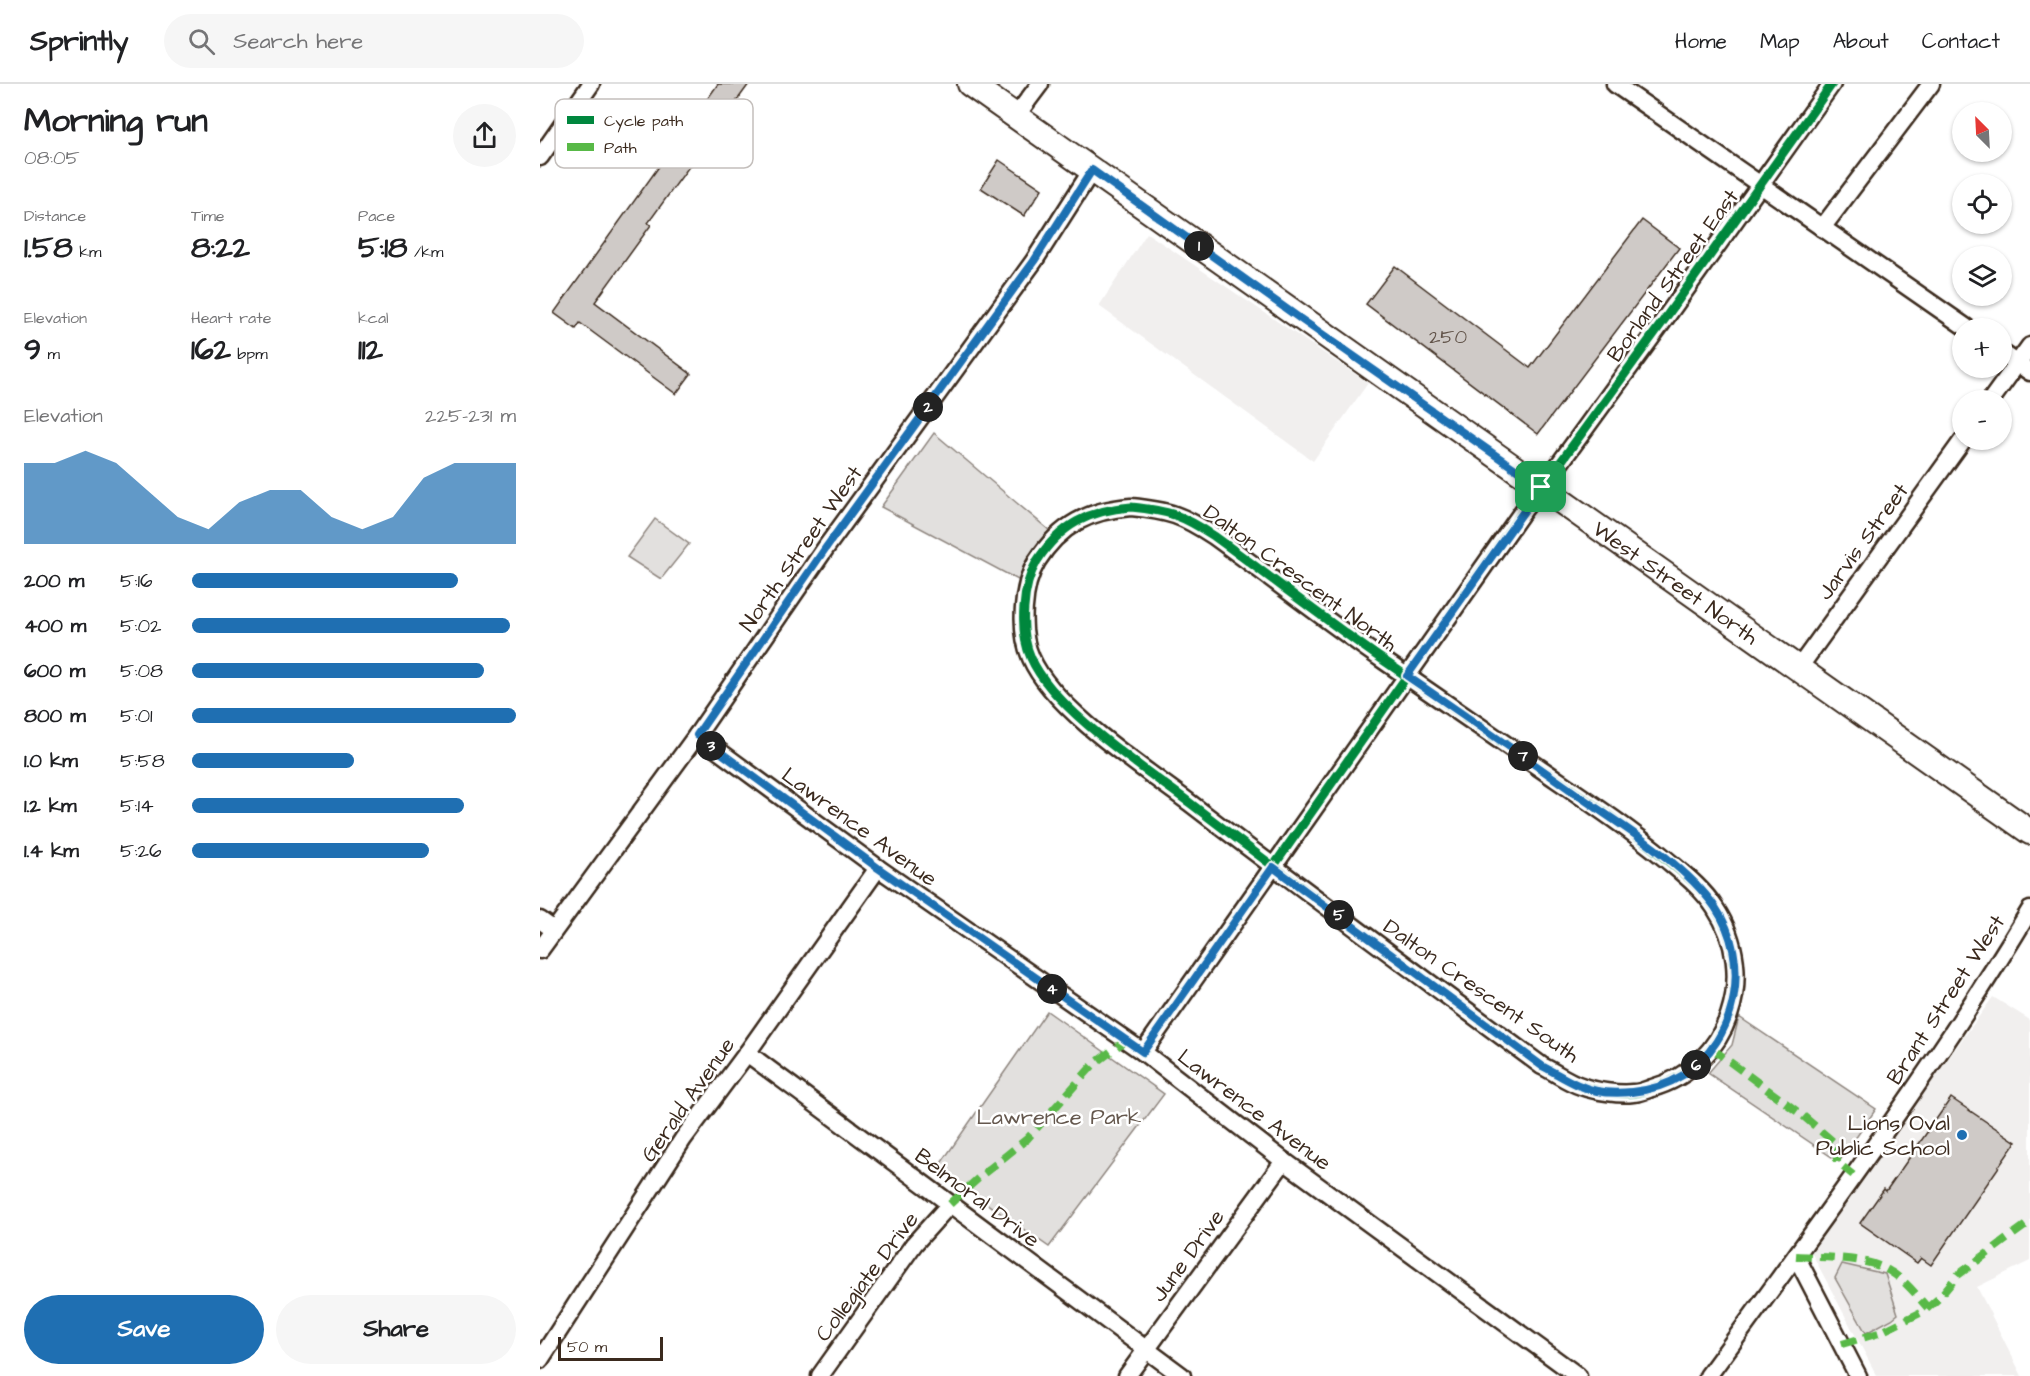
<!DOCTYPE html>
<html lang="en">
<head>
<meta charset="utf-8">
<style>
  body { margin:0; font-family:"Architects Daughter",sans-serif; background:#f6f6f6; color:#202124; height:100vh; display:flex; flex-direction:column; font-size:22px; white-space:nowrap }
  * { box-sizing:border-box; margin:0 }
  p { font-size:20px; color:#757577 }
  .icon { flex:none; width:33px; height:33px; fill:none; stroke:currentColor; stroke-width:2; stroke-linecap:round; stroke-linejoin:round }
  .map { position:relative; flex:1; overflow:hidden }
  .details { display:flex; flex-direction:column; background:#fff; width:540px }
  .details>* { flex:none }
  .needle { width:39px; rotate:336deg }
  .tools { position:absolute; left:1412px; top:18px; display:grid; gap:12px }
  .tools a { display:grid; place-items:center; width:60px; height:60px; border-radius:50%; background:#fff; box-shadow:0 2px 4px #0004; font-size:30px }
  .scale { position:absolute; left:18px; bottom:15px; width:105px; box-sizing:border-box; padding-left:6px; border:3px solid #3b2a1e; border-top:0; font-size:16px; line-height:21px; white-space:nowrap; color:#3b2a1e; -webkit-text-stroke:4px #fff; paint-order:stroke }
  .pin { position:absolute; display:grid; place-items:center; width:51px; height:51px; color:#fff; margin:-26px; border-radius:12px; box-shadow:0 3px 9px #0006 }
  .km { position:absolute; width:30px; height:30px; margin:-15px; border-radius:50%; background:#222; color:#fff; font-size:16px; line-height:30px; text-align:center }
  .round { display:grid; place-items:center; flex:none; width:63px; height:63px; border-radius:32px; background:#f6f6f6 }
  .overview { display:flex; align-items:center; justify-content:space-between; height:102px; padding:0 24px }
  h1 { font-size:33px; font-weight:800; line-height:45px }
  .metrics { display:grid; grid-template-columns:repeat(3,1fr); gap:9px; height:102px; padding:6px 24px }
  .metrics div { display:grid; align-content:center }
  .metrics b { font-size:30px; font-weight:800 }
  .metrics small { font-size:16px; font-weight:400 }
  .metrics p { font-size:16px }
  .chart { height:168px; padding:12px 24px }
  .chart p { display:flex; justify-content:space-between }
  .chart svg { width:100%; height:108px; margin-top:6px; fill:#1f6fb2; opacity:.7 }
  .button { display:flex; gap:12px; margin-top:auto; padding:12px 24px }
  .button a { flex:1; height:69px; border-radius:36px; background:#1f6fb2; color:#fff; font-size:24px; font-weight:800; line-height:69px; text-align:center }
  .button a+a { background:#f6f6f6; color:#202124 }
  ul { padding:0 24px; list-style:none; font-size:20px }
  li { display:grid; grid-template-columns:96px 72px 1fr; align-items:center; height:45px }
  li i { height:15px; border-radius:8px; background:#1f6fb2 }
  header { display:flex; align-items:center; gap:36px; box-sizing:border-box; height:84px; padding:0 30px; background:#fff; border-bottom:2px solid #e0e0e0 }
  header strong { font-size:28px }
  nav { display:flex; gap:33px; margin-inline-start:auto; font-size:21px }
  .search { width:420px; height:54px; background:#f6f6f6; display:flex; align-items:center; gap:15px; box-sizing:border-box; padding:0 21px; border-radius:33px; color:#757577; font-size:22px }
  main { display:flex; flex:1; min-height:0 }
  .map>svg:first-child { display:block }
  .built { fill:#f1efee }
  .green { fill:#e2e0de; stroke:#8e857e; stroke-width:1.5 }
  .building { fill:#cfcac7; stroke:#3b2a1e; stroke-width:1.5 }
  .lines { fill:none; stroke-linecap:round; stroke-linejoin:round }
  .minor-casing { stroke:#3b2a1e; stroke-width:21 }
  .secondary-casing { stroke:#3b2a1e; stroke-width:28 }
  .minor { stroke:#fff; stroke-width:16 }
  .secondary { stroke:#fff; stroke-width:24 }
  .quiet { stroke:#58b947; stroke-width:8; stroke-dasharray:15 8; stroke-linecap:butt }
  .cycleway-casing { stroke:#fff; stroke-width:13 }
  .cycleway { stroke:#00873e; stroke-width:9 }
  .route-casing { stroke:#fff; stroke-width:12 }
  .route { stroke:#1f6fb2; stroke-width:8 }
  .poi-dot { fill:#1f6fb2; stroke:#fff; stroke-width:2 }
  .labels { text-anchor:middle; stroke-width:5; stroke-linejoin:round; paint-order:stroke }
  .number-label { font-size:20px; fill:#605248 }
  .street-label { font-size:22px; fill:#3b2a1e; stroke:#fff }
  .park-label { font-size:22px; fill:#65584e; stroke:#fff }
  .poi-label { font-size:22px; fill:#3b2a1e; stroke:#fff; text-anchor:end }
  .key { fill:#fff; stroke:#c4bfbc; stroke-width:1.5 }
  .key-label { font-size:16px; fill:#3b2a1e }
</style>
</head>
<body>
<header>
<strong>Sprintly</strong>
<div class="search"><svg class="icon" aria-label="search" viewBox="0 0 24 24"><circle cx="10" cy="10" r="6"/><path d="M15 15l6 6"/></svg>Search here</div>
<nav><a>Home</a><a>Map</a><a>About</a><a>Contact</a></nav>
</header>
<main>
<section class="details">
<div class="overview"><div><h1>Morning run</h1><p>08:05</p></div><a class="round"><svg class="icon" aria-label="share" viewBox="0 0 24 24"><path d="M12 15V3M7 8l5-5 5 5M5 13v7h14v-7"/></svg></a></div>
<div class="metrics">
<div><p>Distance</p><b>1.58<small> km</small></b></div>
<div><p>Time</p><b>8:22</b></div>
<div><p>Pace</p><b>5:18<small> /km</small></b></div>
</div>
<div class="metrics">
<div><p>Elevation</p><b>9<small> m</small></b></div>
<div><p>Heart rate</p><b>162<small> bpm</small></b></div>
<div><p>kcal</p><b>112</b></div>
</div>
<div class="chart"><p><span>Elevation</span>225–231 m</p>
<svg viewBox="0 0 160 44" preserveAspectRatio="none"><path d="M0 44V11L10 11L20 6L30 11L40 22L50 33L60 38L70 27L80 22L90 22L100 33L110 38L120 33L130 17L140 11L150 11L160 11V44z"/></svg>
</div>
<ul>
<li><b>200 m</b>5:16<i style="width:82%"></i></li>
<li><b>400 m</b>5:02<i style="width:98%"></i></li>
<li><b>600 m</b>5:08<i style="width:90%"></i></li>
<li><b>800 m</b>5:01<i style="width:100%"></i></li>
<li><b>1.0 km</b>5:58<i style="width:50%"></i></li>
<li><b>1.2 km</b>5:14<i style="width:84%"></i></li>
<li><b>1.4 km</b>5:26<i style="width:73%"></i></li>
</ul>
<div class="button"><a>Save</a><a>Share</a></div>
</section>
<div class="map">
<svg width="1490" height="1292" viewBox="0 0 1490 1292">
  <rect width="100%" height="100%" fill="#fff"/>
  <filter id="ink" filterUnits="userSpaceOnUse"><feTurbulence type="fractalNoise" baseFrequency=".0167" numOctaves="2"/><feDisplacementMap in="SourceGraphic" scale="12" xChannelSelector="R" yChannelSelector="G"/><feConvolveMatrix kernelMatrix="1 2 1 2 8 2 1 2 1" color-interpolation-filters="sRGB"/></filter>
  <g filter="url(#ink)">
    <g class="built">
      <polygon points="607,149 828,299 773,377 559,222"/>
      <polygon points="1453,913 1490,936 1490,1177 1437,1203 1482,1292 1337,1292 1270,1166"/>
    </g>
    <g class="green">
      <polygon points="394,349 510,447 480,497 341,423"/>
      <polygon points="115,435 149,460 121,495 87,473"/>
      <polygon points="507,927 624,1010 509,1163 397,1085"/>
      <polygon points="1199,933 1336,1025 1299,1078 1168,989 1192,961"/>
      <polygon points="1302,1180 1345,1190 1358,1230 1352,1235 1326,1249 1295,1194"/>
    </g>
    <g class="building">
      <polygon points="178,0 209,0 108,139 111,141 55,218 151,290 136,310 40,239 36,245 14,229"/>
      <polygon points="459,76 502,105 484,132 441,104"/>
      <polygon points="1102,136 1139,164 998,350 826,220 855,182 990,284"/>
      <polygon points="1411,1014 1476,1058 1391,1181 1381,1174 1377,1179 1320,1139 1344,1105 1346,1107"/>
    </g>
    <g class="lines">
      <defs>
        <g id="minor">
          <polyline points="1075,0 1427,244"/>
          <polyline points="476,32 500,0"/>
          <polyline points="0,73 51,0"/>
          <polyline points="1282,144 1391,0"/>
          <polyline points="1461,268 1490,288"/>
          <polyline points="1451,316 1490,262"/>
          <path d="M591 423C630 427 642 431 674 452 732 494 788 538 846 578 896 612 945 646 994 680 1039 711 1085 741 1127 776 1145 791 1163 805 1175 824 1219 890 1190 982 1112 1004 1106 1006 1100 1009 1093 1009 1080 1011 1054 1007 1041 1002 1028 998 1015 988 1002 982 884 895 766 808 650 719 605 685 513 625 491 574 479 547 482 502 497 477 520 441 549 426 591 423Z"/>
          <polyline points="1258,585 1423,356"/>
          <polyline points="157,651 338,784 603,968 744,1077 1038,1292"/>
          <polyline points="0,836 14,846"/>
          <polyline points="0,866 157,651 287,462 494,177 552,86"/>
          <polyline points="603,968 985,424 1020,379 1124,236 1292,0"/>
          <polyline points="207,969 642,1292"/>
          <polyline points="1256,1172 1318,1292"/>
          <polyline points="0,1276 143,1055 207,969 338,784"/>
          <polyline points="280,1292 374,1160 410,1120"/>
          <polyline points="587,1292 744,1077"/>
          <path d="M1168 1292C1279 1140 1393 988 1490 826"/>
        </g>
        <g id="secondary">
          <path id="s1" d="M430 0 1490 748"/>
        </g>
      </defs>
      <use href="#minor" class="minor-casing"/>
      <use href="#secondary" class="secondary-casing"/>
      <use href="#minor" class="minor"/>
      <use href="#secondary" class="secondary"/>
      <g class="quiet">
        <polyline points="1171,964 1262,1031 1297,1061 1297,1078 1313,1091"/>
        <polyline points="410,1120 443,1090 487,1055 553,981 586,956"/>
        <path d="M1256 1172C1284 1174 1327 1172 1351 1188 1366 1197 1377 1212 1388 1224"/>
        <polyline points="1302,1260 1339,1249 1384,1227 1398,1215 1418,1191 1490,1138"/>
      </g>
      <defs>
        <g id="cycleway">
          <path d="M591 423C630 427 642 431 674 452 732 494 788 538 846 578 896 612 945 646 994 680 1039 711 1085 741 1127 776 1145 791 1163 805 1175 824 1219 890 1190 982 1112 1004 1106 1006 1100 1009 1093 1009 1080 1011 1054 1007 1041 1002 1028 998 1015 988 1002 982 884 895 766 808 650 719 605 685 513 625 491 574 479 547 482 502 497 477 520 441 549 426 591 423Z"/>
          <polyline points="603,968 985,424 1020,379 1124,236 1292,0"/>
        </g>
      </defs>
      <use href="#cycleway" class="cycleway-casing"/>
      <use href="#cycleway" class="cycleway"/>
    </g>
  </g>
  <g class="lines" filter="url(#ink)">
    <defs>
      <path id="route" d="M552 86 762 236 1001 403 867 592C926 632 984 673 1042 714 1085 744 1145 780 1175 823 1212 877 1198 956 1143 991 1115 1009 1069 1015 1038 1001 1026 996 1014 988 1002 982L733 783 603 968 338 784 157 651 287 462 494 177Z"/>
    </defs>
    <use href="#route" class="route-casing"/>
    <use href="#route" class="route"/>
  </g>
  <circle class="poi-dot" cx="1422" cy="1051" r="6"/>
  <g class="labels">
    <g class="number-label">
      <text x="908" y="259">250</text>
    </g>
    <g class="street-label">
      <text transform="translate(1132 191) rotate(-54)" y="8">Borland Street East</text>
      <text transform="translate(1322 457) rotate(-54)" y="8">Jarvis Street</text>
      <text transform="translate(260 464) rotate(-55)" y="8">North Street West</text>
      <text transform="translate(761 493) rotate(36)" y="8">Dalton Crescent North</text>
      <text dy="8" stroke="none"><textPath href="#s1" startOffset="864">West Street North</textPath></text>
      <text transform="translate(320 742) rotate(36)" y="8">Lawrence Avenue</text>
      <text transform="translate(942 906) rotate(35)" y="8">Dalton Crescent South</text>
      <text transform="translate(1405 915) rotate(-57)" y="8">Brant Street West</text>
      <text transform="translate(147 1015) rotate(-55)" y="8">Gerald Avenue</text>
      <text transform="translate(715 1025) rotate(37)" y="8">Lawrence Avenue</text>
      <text transform="translate(438 1113) rotate(37)" y="8">Belmoral Drive</text>
      <text transform="translate(647 1171) rotate(-54)" y="8">June Drive</text>
      <text transform="translate(326 1192) rotate(-53)" y="8">Collegiate Drive</text>
    </g>
    <g class="park-label">
      <text x="519" y="1040">Lawrence Park</text>
    </g>
    <g class="poi-label">
      <text x="1410" y="1046">Lions Oval<tspan x="1410" dy="25">Public School</tspan></text>
    </g>
  </g>
  <rect x="15" y="15" width="198" height="69" rx="9" class="key"/>
  <rect x="27" y="32" width="27" height="8" fill="#00873e"/>
  <rect x="27" y="59" width="27" height="8" fill="#58b947"/>
  <g class="key-label">
    <text x="64" y="42">Cycle path</text>
    <text x="64" y="69">Path</text>
  </g>
</svg>
<div class="tools">
<a><svg class="needle" viewBox="-14 -14 28 28"><path d="M0-13l5 13h-10z" fill="#e53935"/><path d="M0 13l5-13h-10z" fill="#757577"/></svg></a>
<a><svg class="icon" aria-label="locate" viewBox="0 0 24 24"><circle cx="12" cy="12" r="6"/><path d="M12 2v4M12 18v4M2 12h4M18 12h4"/></svg></a>
<a><svg class="icon" aria-label="layers" viewBox="0 0 24 24"><path d="M12 4l9 5-9 5-9-5zM3 14l9 5 9-5"/></svg></a>
<a>+</a>
<a>−</a>
</div>
<div class="scale">50 m</div>
<div class="pin" style="left:1001px;top:403px;background:#1e9e55"><svg class="icon" aria-label="arrive" viewBox="0 0 24 24"><path d="M6 21V4h12l-3 4 3 4H6"/></svg></div>
<b class="km" style="left:659px;top:162px">1</b>
<b class="km" style="left:388px;top:323px">2</b>
<b class="km" style="left:171px;top:662px">3</b>
<b class="km" style="left:512px;top:905px">4</b>
<b class="km" style="left:799px;top:831px">5</b>
<b class="km" style="left:1156px;top:981px">6</b>
<b class="km" style="left:983px;top:672px">7</b>
</div>
</main>
</body>
</html>
